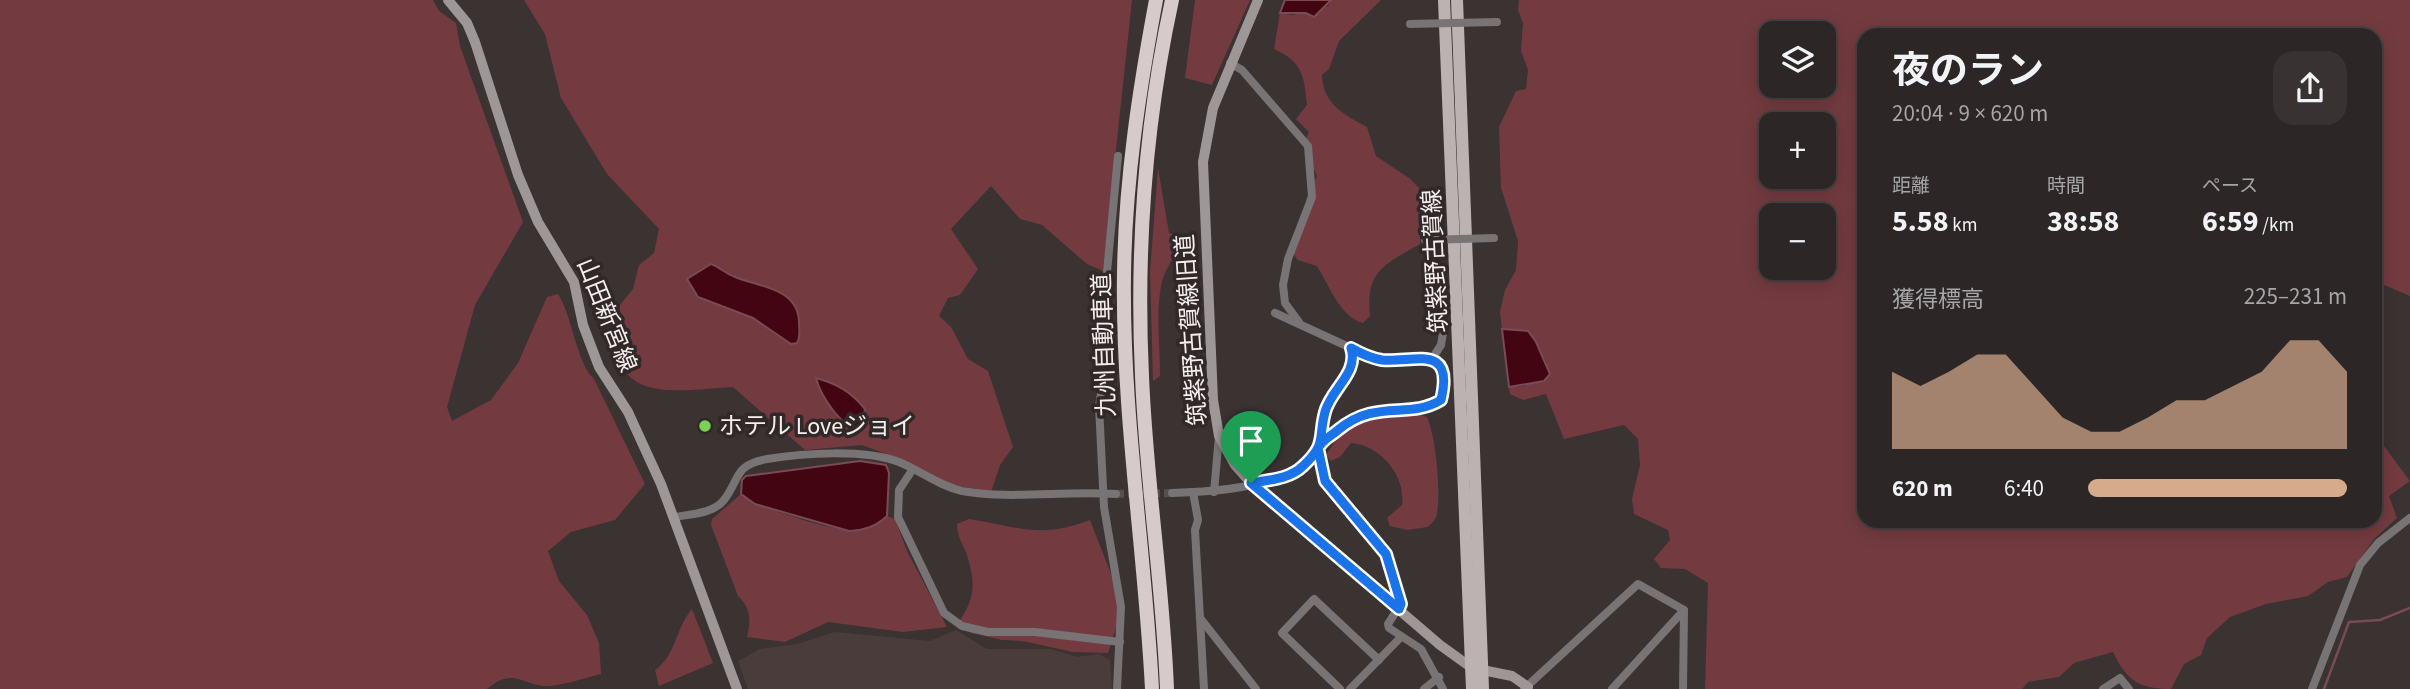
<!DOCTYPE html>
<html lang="ja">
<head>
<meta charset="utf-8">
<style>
  body { margin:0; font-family:"Source Sans 3","Noto Sans JP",sans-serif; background:#383232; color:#f1f3f6; height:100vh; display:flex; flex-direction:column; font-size:26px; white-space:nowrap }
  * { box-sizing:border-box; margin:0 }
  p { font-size:23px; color:#a6a5a7 }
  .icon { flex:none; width:38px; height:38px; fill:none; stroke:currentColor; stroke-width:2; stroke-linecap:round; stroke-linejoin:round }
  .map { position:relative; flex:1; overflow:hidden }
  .panel { position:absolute; left:1857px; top:28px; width:525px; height:500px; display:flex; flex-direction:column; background:#2c2626; border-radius:21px; box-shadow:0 4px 18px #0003,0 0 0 2px #484343 }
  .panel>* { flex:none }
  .fabs { position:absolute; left:1759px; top:21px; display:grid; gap:14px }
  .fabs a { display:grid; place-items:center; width:77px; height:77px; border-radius:14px; background:#2c2626; box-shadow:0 4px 18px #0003,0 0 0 2px #484343; font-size:35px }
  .pin { position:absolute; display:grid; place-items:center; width:60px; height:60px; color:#fff; margin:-72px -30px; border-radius:50% 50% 50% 0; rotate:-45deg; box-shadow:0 0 7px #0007 }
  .pin .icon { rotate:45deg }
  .round { display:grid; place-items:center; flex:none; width:74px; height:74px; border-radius:21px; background:#383232 }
  .head { display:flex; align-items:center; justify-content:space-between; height:119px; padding:0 35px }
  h1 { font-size:38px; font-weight:700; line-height:52px }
  .metrics { display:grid; grid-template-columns:repeat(3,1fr); gap:10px; height:119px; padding:7px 35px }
  .metrics div { display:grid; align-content:center }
  .metrics b { font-size:30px; font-weight:700 }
  .metrics small { font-size:19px; font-weight:400 }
  .metrics p { font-size:19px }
  .chart { height:196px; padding:14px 35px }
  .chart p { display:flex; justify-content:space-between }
  .chart svg { width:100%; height:126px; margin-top:7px; fill:#d6ab8b; opacity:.7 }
  ul { padding:0 35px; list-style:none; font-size:23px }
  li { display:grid; grid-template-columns:112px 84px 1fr; align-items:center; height:52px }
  li i { height:18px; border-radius:9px; background:#d6ab8b }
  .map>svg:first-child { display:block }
  .built { fill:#4b3c3c }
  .green { fill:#733b40; fill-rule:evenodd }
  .water { fill:#440512; stroke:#794b54; stroke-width:2 }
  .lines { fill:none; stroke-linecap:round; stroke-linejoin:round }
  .stream { stroke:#794b54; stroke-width:2.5 }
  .street-tunnel { stroke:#574e4e; stroke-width:8; stroke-dasharray:8 4; stroke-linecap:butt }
  .street { stroke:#787374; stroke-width:8 }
  .secondary { stroke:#9e9797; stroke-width:10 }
  .primary { stroke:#bcb2b2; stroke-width:12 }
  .highway { stroke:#d6caca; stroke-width:14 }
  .street-bridge { stroke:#787374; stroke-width:8 }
  .route-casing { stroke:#fff; stroke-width:14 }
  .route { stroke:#1a73e8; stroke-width:9 }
  .poi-dot { fill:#7bd156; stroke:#312828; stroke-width:2.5 }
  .labels { text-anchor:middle; stroke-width:7; stroke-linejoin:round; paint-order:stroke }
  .street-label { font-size:24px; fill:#f5eeef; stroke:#312828 }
  .poi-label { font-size:24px; fill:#f5eeef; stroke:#312828; text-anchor:start }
</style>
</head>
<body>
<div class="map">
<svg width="2410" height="689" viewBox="0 0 2410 689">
  <rect width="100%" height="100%" fill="#3b3232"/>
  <polygon class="built" points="956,630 987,649 1051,649 1077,657 1099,654 1110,660 1112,689 748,689 738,661 760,649 797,644 835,632 930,641"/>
  <g class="green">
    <path d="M0 0H433L439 11 456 23 460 46 523 222 475 305 447 407 452 421 491 400 518 363 547 297 558 294C573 318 576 362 594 379L645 484 615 520 571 532 548 551 559 581 587 615 599 643 601 674C585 678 567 684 551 686 523 688 515 665 487 689H0Z"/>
    <path d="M524 0H1132L1103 271 1087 264 1042 225 1020 219 991 186 951 229 978 269 960 295 948 298 939 316 951 327 968 359 988 371 1013 447 1000 465 991 492 944 483 913 464 862 445 805 450 733 387C700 388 630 403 621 360 618 342 620 322 620 305L633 289 639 265 654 253 659 229 607 174 561 98 545 34Z"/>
    <polygon points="1195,0 1250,0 1212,85 1185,78"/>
    <path d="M1331 0H1381L1339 41 1329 69 1322 75C1323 104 1343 114 1367 127L1376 156 1409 178 1421 190 1420 244C1385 264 1365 271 1370 316L1363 323C1340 317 1329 285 1317 266L1298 260 1291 251 1307 219 1306 199 1317 176 1303 145 1309 132 1296 119 1307 105C1304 76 1303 62 1274 49L1280 13 1293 15 1328 6Z"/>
    <path d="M1519 0H2410V296L2375 281V35H1864V522H2375V434L2410 481 2389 496 2397 518 2374 539 2347 577 2328 582 2308 596 2266 604 2230 617 2207 638 2201 655 2184 664 2171 689C2139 689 2127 681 2113 652L2074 663 2059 677 2028 682 2022 689H1705L1708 583 1685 569 1661 568 1654 559 1670 540 1668 530 1634 514 1632 499 1640 465 1638 439 1624 425 1564 439 1546 394 1523 400 1510 394 1509 387 1524 386 1546 362 1528 331 1502 329 1500 312 1505 290 1516 270 1518 241 1501 188 1499 127 1516 91 1526 89 1528 70 1521 51 1523 23 1518 10ZM1771 33H1824V86H1771ZM1771 124H1824V177H1771ZM1771 215H1824V268H1771Z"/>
    <path d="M1158 168 1169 233 1182 236C1177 256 1164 268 1161 286 1156 314 1160 347 1160 376L1153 381 1150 272Z"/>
    <path d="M1385 411H1408L1427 417C1436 437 1441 491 1437 514 1436 519 1432 523 1428 527L1407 530 1390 526 1387 518 1402 505C1406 475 1380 445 1351 443L1340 457 1331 461 1326 455 1341 432Z"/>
    <path d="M741 494C762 509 821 527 847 530 862 532 877 526 887 516L895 519 907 551 947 627 903 632 828 622 785 642 747 637C751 620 751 608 738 596L711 525 712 519Z"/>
    <path d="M969 519C1019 527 1040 539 1090 520L1113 579 1119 618 1108 653 1073 652 1023 641 1002 640 971 633 958 623C975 599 976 584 967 555 963 544 957 537 957 524Z"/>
    <path d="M692 609 713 663 659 686 655 670C676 656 676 627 692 609Z"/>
  </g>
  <g class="water">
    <polygon points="1285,0 1331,0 1314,17 1306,13 1280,13"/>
    <path d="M711 264C720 267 726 274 735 277 760 287 797 288 799 321 799 330 801 336 797 343L791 344 753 318 698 297 687 279Z"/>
    <polygon points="1502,329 1528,331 1536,342 1550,374 1544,381 1509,387"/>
    <path d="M816 378C838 384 851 392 865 409L861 431C842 428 821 397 816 378Z"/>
    <path d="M860 461 886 465 889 473 887 516C875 527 865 530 849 531L755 504 741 494 742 480 746 476Z"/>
  </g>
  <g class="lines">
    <polyline class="stream" points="2324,689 2349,622 2380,620 2410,608"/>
    <polyline class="street-tunnel" points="1116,494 1172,493"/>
    <g class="street">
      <polyline points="1230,63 1242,70 1308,146 1312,197 1288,259 1283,285 1285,303 1299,322"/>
      <polyline points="1432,359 1441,345 1443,333"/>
      <path d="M1323 439C1340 430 1352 417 1371 412 1394 406 1420 413 1441 400V369L1429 357 1382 360 1351 348"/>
      <polyline points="1318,448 1325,481 1386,553 1401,604 1388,624 1389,628 1421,649 1443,689"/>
      <polyline points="913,469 899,490 898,517 944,613 962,626 988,632 1035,632 1120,642"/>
      <polyline points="1193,492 1198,520 1195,530 1204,689"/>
      <polyline points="1214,492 1219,436"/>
      <path d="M1172 493C1212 492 1294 488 1317 450 1325 437 1320 423 1326 409 1334 391 1350 377 1354 357L1351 348 1275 313"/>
      <path d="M675 517C690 514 713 514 724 500 740 480 733 465 767 459 804 453 864 449 899 462 921 471 939 486 962 491 1012 500 1065 490 1116 494"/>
      <polyline points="1200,618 1256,689"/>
      <polyline points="1117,689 1121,607 1104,507 1099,406 1107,358 1106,282 1118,156"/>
      <polyline points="1340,689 1282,633 1314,599 1379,660"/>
      <polyline points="1350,689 1401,637"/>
      <polyline points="1424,689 1439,677"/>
      <polyline points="1524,689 1638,584 1684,610 1683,689"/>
      <polyline points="1612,689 1684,610"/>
      <polyline points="2103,689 2120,678 2129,689"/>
      <polyline points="2312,689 2360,565 2378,543 2410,518"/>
    </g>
    <g class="secondary">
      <polyline points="448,0 467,23 475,42 518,175 538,222 574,282 583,325 599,367 628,412 661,484 737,689"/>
      <polyline points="1258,0 1213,108 1203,162 1213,400 1219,436 1235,465 1251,483 1440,645 1472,668 1512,676 1528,687"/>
    </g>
    <g class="primary">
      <polyline points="1444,0 1472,689"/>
      <polyline points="1457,0 1483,689"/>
    </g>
    <g class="highway">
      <path d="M1152 689C1145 551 1122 413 1124 275 1125 182 1139 91 1156 0"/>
      <path d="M1167 689C1163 584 1146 480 1142 376 1136 249 1145 124 1172 0"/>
    </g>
    <g class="street-bridge">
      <polyline points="1410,24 1497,22"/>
      <polyline points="1425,240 1494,238"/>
    </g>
  </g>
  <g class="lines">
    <defs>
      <path id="route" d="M1251 483 1399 609 1401 604 1386 554 1325 481 1318 448C1324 438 1330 437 1338 430 1377 398 1408 420 1441 400 1455 342 1413 363 1382 360 1370 358 1360 353 1351 348 1359 373 1331 389 1325 412 1318 438 1327 444 1303 466 1290 479 1269 480 1251 483"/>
    </defs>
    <use href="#route" class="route-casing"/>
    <use href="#route" class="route"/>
  </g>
  <circle class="poi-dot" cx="705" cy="426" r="7"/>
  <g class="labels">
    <g class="street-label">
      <text transform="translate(1435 261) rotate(-93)" y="8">筑紫野古賀線</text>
      <text transform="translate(607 315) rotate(68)" y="8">山田新宮線</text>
      <text transform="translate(1191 330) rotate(-94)" y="8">筑紫野古賀線旧道</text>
      <text transform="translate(1104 345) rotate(-92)" y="8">九州自動車道</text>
    </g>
    <g class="poi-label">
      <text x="719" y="434">ホテル Loveジョイ</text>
    </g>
  </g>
</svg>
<div class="fabs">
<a><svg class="icon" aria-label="layers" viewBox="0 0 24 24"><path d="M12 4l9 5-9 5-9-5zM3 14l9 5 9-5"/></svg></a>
<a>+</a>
<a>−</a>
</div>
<div class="pin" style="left:1251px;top:483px;background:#1e9e55"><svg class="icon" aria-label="arrive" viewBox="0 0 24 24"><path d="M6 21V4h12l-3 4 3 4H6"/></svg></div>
<section class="panel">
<div class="head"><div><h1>夜のラン</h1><p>20:04 · 9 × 620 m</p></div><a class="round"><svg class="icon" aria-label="share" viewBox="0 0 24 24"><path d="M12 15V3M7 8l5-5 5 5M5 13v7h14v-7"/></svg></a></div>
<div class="metrics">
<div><p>距離</p><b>5.58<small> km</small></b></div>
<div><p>時間</p><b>38:58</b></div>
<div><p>ペース</p><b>6:59<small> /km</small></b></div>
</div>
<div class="chart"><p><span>獲得標高</span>225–231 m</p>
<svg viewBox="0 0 160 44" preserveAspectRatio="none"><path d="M0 44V17L10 22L20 17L30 11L40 11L50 22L60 33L70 38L80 38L90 33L100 27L110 27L120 22L130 17L140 6L150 6L160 17V44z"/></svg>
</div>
<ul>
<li><b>620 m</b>6:40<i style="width:100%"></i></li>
</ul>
</section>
</div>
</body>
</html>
